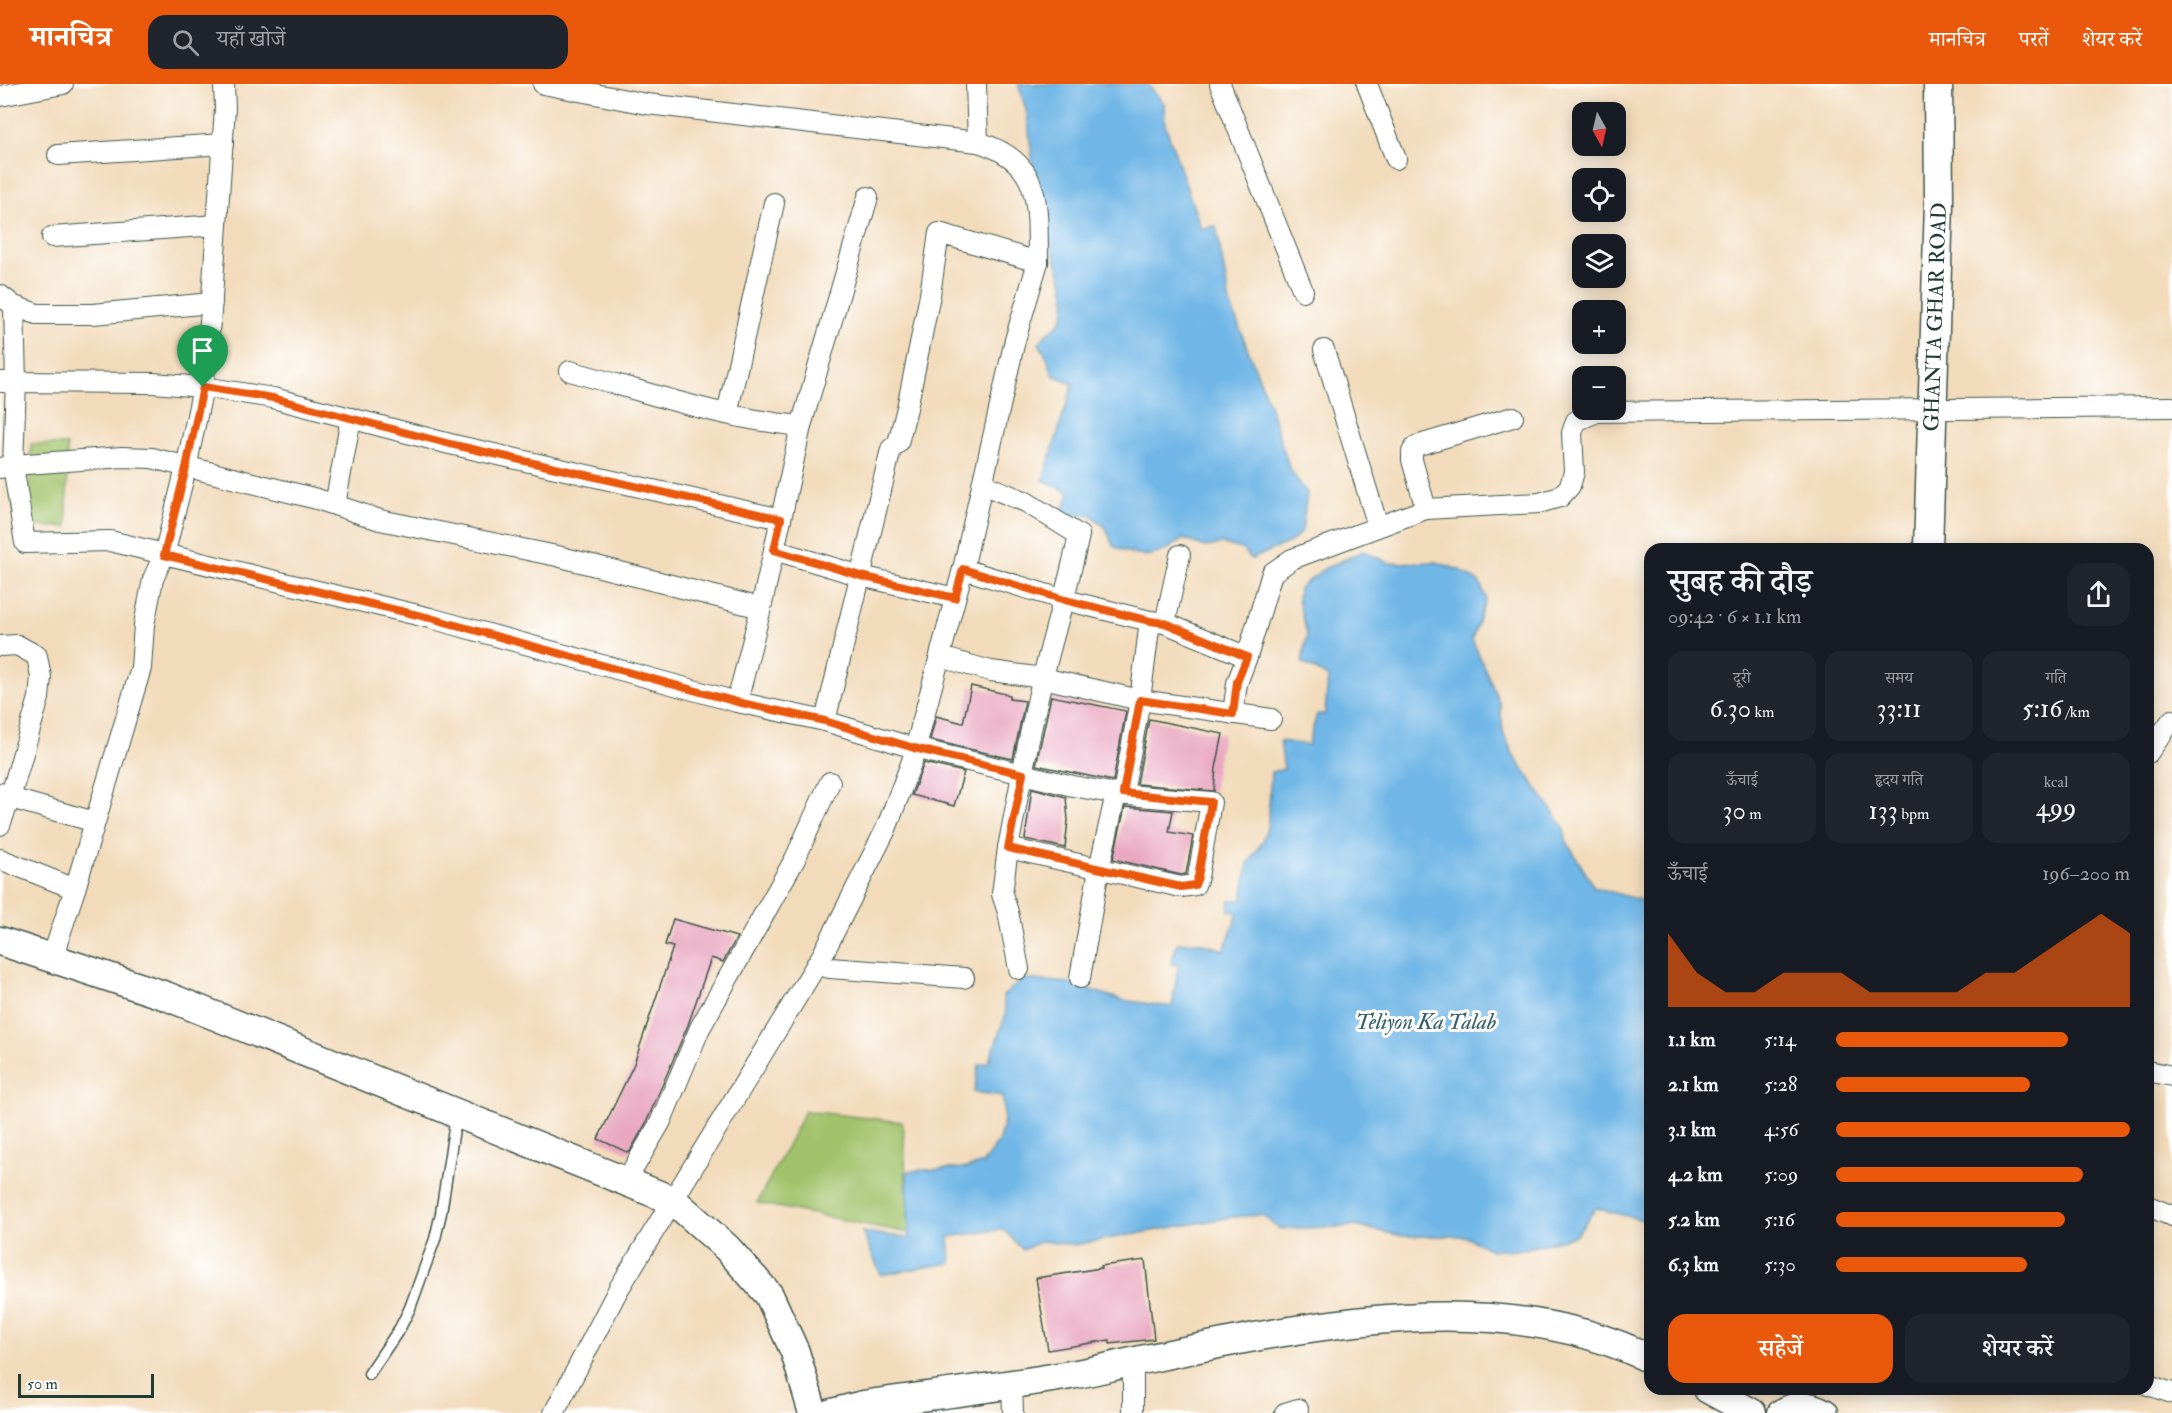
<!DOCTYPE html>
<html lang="hi">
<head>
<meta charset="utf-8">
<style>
  body { margin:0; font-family:"IM FELL Double Pica","Noto Serif Devanagari",serif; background:#20242c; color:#f1f3f6; height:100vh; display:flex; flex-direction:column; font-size:22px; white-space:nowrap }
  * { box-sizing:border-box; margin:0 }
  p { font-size:20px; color:#9ea1a6 }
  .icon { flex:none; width:33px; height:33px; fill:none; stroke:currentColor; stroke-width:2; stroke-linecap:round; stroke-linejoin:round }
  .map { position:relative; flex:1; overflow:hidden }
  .drawer { position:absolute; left:1644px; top:459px; width:510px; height:852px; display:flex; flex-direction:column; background:#171b24; border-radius:18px; box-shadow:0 3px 15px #0003 }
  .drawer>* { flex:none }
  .needle { width:39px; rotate:172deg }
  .tools { position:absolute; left:1572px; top:18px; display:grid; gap:12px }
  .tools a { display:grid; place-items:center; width:54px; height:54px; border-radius:12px; background:#171b24; box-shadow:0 3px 15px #0003; font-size:30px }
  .scale { position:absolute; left:18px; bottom:15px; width:136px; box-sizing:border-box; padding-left:6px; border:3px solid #1f3d34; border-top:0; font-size:16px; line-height:21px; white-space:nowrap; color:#1f3d34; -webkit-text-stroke:4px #fff; paint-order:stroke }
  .pin { position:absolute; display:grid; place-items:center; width:51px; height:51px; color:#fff; margin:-62px -26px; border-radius:50% 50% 50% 0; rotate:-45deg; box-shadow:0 0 6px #0007 }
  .pin .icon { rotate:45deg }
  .round { display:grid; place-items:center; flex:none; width:63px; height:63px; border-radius:18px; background:#20242c }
  .overview { display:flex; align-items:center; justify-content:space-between; height:102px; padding:0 24px }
  h1 { font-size:33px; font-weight:600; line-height:45px }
  .metrics { display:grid; grid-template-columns:repeat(3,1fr); gap:9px; height:102px; padding:6px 24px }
  .metrics div { display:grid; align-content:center; border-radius:15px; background:#20242c; text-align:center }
  .metrics b { font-size:26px; font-weight:600 }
  .metrics small { font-size:16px; font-weight:400 }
  .metrics p { font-size:16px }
  .chart { height:168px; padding:12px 24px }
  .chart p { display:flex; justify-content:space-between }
  .chart svg { width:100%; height:108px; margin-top:6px; fill:#ea580c; opacity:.7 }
  .primary-button { display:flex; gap:12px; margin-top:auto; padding:12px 24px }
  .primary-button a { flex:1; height:69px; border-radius:18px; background:#ea580c; color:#fff; font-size:24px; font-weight:600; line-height:69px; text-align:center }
  .primary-button a+a { background:#20242c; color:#f1f3f6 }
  ul { padding:0 24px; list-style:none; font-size:20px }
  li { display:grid; grid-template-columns:96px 72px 1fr; align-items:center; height:45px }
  li i { height:15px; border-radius:8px; background:#ea580c }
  header { display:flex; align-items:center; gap:36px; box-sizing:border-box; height:84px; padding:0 30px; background:#ea580c; color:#fff }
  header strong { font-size:28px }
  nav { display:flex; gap:33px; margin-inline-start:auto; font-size:21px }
  .search { width:420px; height:54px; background:#20242c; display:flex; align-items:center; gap:15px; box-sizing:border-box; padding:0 21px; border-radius:18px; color:#9ea1a6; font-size:22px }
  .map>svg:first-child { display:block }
  .green { fill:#a1c26b; stroke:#608050; stroke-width:1.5 }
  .water { fill:#6fb6e6; stroke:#477a8d; stroke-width:1.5 }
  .building { fill:#e9a7c0 }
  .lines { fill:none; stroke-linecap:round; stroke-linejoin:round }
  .lane-casing { stroke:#3f5548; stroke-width:13 }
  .street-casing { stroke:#3f5548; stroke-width:22 }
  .secondary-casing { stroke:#3f5548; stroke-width:31 }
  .lane { stroke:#fff; stroke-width:10 }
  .street { stroke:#fff; stroke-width:20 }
  .secondary { stroke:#fff; stroke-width:28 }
  .route-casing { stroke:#fff; stroke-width:12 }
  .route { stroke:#ea580c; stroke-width:8 }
  .labels { text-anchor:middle; stroke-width:6; stroke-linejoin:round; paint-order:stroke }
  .street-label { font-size:21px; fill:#1f3d34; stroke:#fff }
  .water-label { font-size:22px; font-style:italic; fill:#376169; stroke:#fff }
</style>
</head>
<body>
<header>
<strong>मानचित्र</strong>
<div class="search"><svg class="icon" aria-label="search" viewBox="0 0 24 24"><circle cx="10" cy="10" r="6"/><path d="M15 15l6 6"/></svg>यहाँ खोजें</div>
<nav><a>मानचित्र</a><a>परतें</a><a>शेयर करें</a></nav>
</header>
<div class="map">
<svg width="2172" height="1329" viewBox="0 0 2172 1329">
  <rect width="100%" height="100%" fill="#fff"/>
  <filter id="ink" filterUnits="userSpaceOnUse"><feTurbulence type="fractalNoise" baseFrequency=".0167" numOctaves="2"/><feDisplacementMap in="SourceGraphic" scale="12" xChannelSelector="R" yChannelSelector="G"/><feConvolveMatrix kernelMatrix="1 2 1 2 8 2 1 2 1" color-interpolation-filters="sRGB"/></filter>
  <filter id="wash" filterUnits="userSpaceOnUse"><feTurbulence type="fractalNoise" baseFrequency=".008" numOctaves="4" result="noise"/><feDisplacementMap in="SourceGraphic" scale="24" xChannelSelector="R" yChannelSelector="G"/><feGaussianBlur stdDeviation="1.35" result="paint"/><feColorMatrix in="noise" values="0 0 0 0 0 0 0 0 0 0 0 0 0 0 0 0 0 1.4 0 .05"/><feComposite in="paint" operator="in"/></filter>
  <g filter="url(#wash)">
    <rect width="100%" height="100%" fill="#f2dbbb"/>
    <g class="green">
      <polygon points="31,360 67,361 67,443 28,442"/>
      <polygon points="805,1027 903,1038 909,1149 757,1119"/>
    </g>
    <g class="water">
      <path d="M1018 0H1147L1164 19 1165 40 1201 145 1216 142 1230 219 1269 320 1290 386 1307 409 1302 447 1292 457 1252 475 1242 465 1223 460 1205 463 1183 455C1157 475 1143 476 1113 462L1106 444 1091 431 1062 432 1069 408 1043 396 1073 300 1053 291 1046 271 1039 260C1047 245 1061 244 1064 229 1070 208 1055 174 1047 154 1033 115 1033 72 1027 31 1025 21 1021 10 1018 0Z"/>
      <polygon points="1363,467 1389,479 1437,478 1462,487 1480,499 1486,514 1472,555 1500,620 1503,648 1514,672 1563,742 1567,758 1594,803 1650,819 1650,1138 1596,1124 1575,1152 1520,1166 1491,1166 1464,1152 1403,1152 1355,1142 1279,1145 1262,1131 1232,1133 1073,1161 1041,1157 1023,1166 1003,1145 949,1153 951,1179 881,1191 862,1148 909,1154 907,1087 967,1084 983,1079 999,1057 1004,1036 1003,1012 974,1008 979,981 989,978 1006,930 1003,912 1023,895 1070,899 1122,916 1172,923 1178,882 1171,879 1177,859 1199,858 1224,866 1238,829 1229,827 1230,816 1242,816 1248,780 1263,757 1268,740 1271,688 1284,685 1280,657 1308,661 1317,630 1325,630 1328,593 1302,578 1307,550 1298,516 1299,504 1324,485"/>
    </g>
    <g id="blocks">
      <g class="building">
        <polygon points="971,602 1010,611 1009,615 1025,617 1013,675 930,656 936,632 963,639"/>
        <polygon points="1051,612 1126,627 1113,697 1036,681"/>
        <polygon points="1149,635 1223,650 1216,684 1214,707 1137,700"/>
        <polygon points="924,679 964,688 954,722 912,711"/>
        <polygon points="1032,704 1066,713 1068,736 1065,764 1025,755"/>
        <polygon points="1125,723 1173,727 1169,748 1193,752 1186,790 1181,791 1113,775"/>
        <polygon points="673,835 737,853 723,878 711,874 688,941 646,1039 629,1069 598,1055 634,980 673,863 665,861"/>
        <polygon points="1145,1176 1154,1255 1110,1260 1110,1256 1048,1266 1036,1194 1101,1184 1101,1182"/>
      </g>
    </g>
  </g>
  <g filter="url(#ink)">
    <use href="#blocks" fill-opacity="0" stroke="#3f5548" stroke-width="1.5"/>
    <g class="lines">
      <defs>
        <polyline id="lane" points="369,1290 400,1244 410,1224 435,1155 441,1129 456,1032"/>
        <g id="street">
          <path d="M543 0 647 20 978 58C1044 78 1037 121 1038 178"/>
          <polyline points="976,0 978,58"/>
          <polyline points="1220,0 1303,207"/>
          <polyline points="1367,0 1396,75"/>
          <polyline points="0,12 63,0"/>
          <polyline points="58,71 223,60"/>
          <polyline points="52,153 217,141"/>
          <polyline points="0,211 14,222 37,230 93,230 212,219"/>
          <polyline points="14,222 16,298 13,381 122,373 152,374 317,415 380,436 557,472 761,524"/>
          <polyline points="1324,266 1378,442"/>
          <path d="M570 287C646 308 723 335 801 342L781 435"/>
          <polyline points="0,298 153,299 203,303 211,228 225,24 224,0"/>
          <polyline points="727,330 774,119"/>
          <polyline points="801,342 868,113"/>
          <path d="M0 384 13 381 25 459 110 457 430 534 737 618 825 637 914 664 1073 702 1116 710 1211 718 1198 793 1195 801 1181 803 1008 764C1019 707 1029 649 1043 593 1055 545 1069 499 1079 451L1026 418 982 400"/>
          <polyline points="335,421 351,334"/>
          <polyline points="1426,425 1412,376 1412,368 1416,362 1513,333"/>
          <polyline points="774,466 861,492 955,514"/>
          <polyline points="1165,539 1180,471"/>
          <polyline points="0,562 17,561 37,572 41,593 39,614 10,714 0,741"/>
          <polyline points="940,573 991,587 1043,594 1140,616 1271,635"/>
          <polyline points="1233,630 1237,599 1247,573"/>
          <polyline points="825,637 891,365 898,359 907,324 930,211 939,149 1038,178 1015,256 963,485 1065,516 1150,537 1165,539 1247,573 1272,489 1292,475 1426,425 1539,419 1560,413 1570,402 1574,388 1572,349 1576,337 1597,328 2172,323"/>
          <polyline points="2148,669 2172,636"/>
          <polyline points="0,709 10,714 95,738"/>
          <polyline points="1123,709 1140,616 1150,537"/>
          <polyline points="1008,764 1002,810 1008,828 1019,885"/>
          <polyline points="0,775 75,805"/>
          <polyline points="52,874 75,805 141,584 144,541 153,495 164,471 186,384 203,303 273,314 450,360 781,435 761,524 737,618"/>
          <polyline points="816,881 830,884 964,894"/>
          <polyline points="1080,894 1099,785 1116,710"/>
          <polyline points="2148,987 2172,992"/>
          <polyline points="626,1097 660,1039 700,944 795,775 830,698"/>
          <polyline points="2148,1122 2172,1132"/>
          <polyline points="1133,1278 1133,1329"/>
          <polyline points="1012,1299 1013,1329"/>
          <polyline points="2148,1301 2172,1309"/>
          <polyline points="554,1329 618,1206 823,870 886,745 912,677 963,485"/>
          <polyline points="1285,1329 1298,1325"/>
        </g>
        <g id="secondary">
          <polyline points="1928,465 1939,119 1938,0"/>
          <polyline points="0,857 166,912 674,1117 727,1164 769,1211 795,1268 813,1329"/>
          <polyline points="1708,1305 1752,1329"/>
          <path d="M832 1329 863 1321C932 1311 1001 1303 1070 1291 1091 1288 1112 1282 1132 1278 1293 1244 1496 1197 1650 1275"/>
          <path d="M1782 1329C1798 1320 1808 1320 1824 1329"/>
        </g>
      </defs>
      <use href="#lane" class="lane-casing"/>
      <use href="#street" class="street-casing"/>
      <use href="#secondary" class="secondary-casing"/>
      <use href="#lane" class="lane"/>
      <use href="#street" class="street"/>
      <use href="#secondary" class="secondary"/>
    </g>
  </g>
  <g class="lines" filter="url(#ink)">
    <defs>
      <polygon id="route" points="203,303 273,314 450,360 781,435 774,466 861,492 955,514 963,485 1065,516 1150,537 1165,539 1247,573 1237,598 1233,630 1140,616 1123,709 1211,718 1198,793 1195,801 1181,803 1008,764 1023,690 914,664 825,637 737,618 430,534 164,471 186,384"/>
    </defs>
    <use href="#route" class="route-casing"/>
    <use href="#route" class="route"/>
  </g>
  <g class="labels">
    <g class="street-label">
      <text transform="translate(1935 233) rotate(-88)" y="7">GHANTA GHAR ROAD</text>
    </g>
    <g class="water-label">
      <text x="1426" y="945">Teliyon Ka Talab</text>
    </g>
  </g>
</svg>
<div class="tools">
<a><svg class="needle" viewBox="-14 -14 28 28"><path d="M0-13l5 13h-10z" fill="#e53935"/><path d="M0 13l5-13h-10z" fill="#9ea1a6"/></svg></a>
<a><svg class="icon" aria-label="locate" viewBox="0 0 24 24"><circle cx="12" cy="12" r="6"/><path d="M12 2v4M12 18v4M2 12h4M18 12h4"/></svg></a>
<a><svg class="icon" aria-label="layers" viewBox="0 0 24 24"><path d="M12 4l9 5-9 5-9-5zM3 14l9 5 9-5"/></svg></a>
<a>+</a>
<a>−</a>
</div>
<div class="scale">50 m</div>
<div class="pin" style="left:203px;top:303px;background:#1e9e55"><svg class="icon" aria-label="arrive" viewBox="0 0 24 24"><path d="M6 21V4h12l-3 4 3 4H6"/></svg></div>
<section class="drawer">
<div class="overview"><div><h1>सुबह की दौड़</h1><p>09:42 · 6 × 1.1 km</p></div><a class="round"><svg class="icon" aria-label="share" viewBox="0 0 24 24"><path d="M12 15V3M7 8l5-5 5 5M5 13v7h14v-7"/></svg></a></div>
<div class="metrics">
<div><p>दूरी</p><b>6.30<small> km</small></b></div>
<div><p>समय</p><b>33:11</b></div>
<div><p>गति</p><b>5:16<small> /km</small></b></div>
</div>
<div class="metrics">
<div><p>ऊँचाई</p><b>30<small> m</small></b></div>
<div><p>हृदय गति</p><b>133<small> bpm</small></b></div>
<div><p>kcal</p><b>499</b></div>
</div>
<div class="chart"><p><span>ऊँचाई</span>196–200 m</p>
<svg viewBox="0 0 160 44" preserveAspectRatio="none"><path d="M0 44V14L10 30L20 38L30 38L40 30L50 30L60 30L70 38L80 38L90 38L100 38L110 30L120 30L130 22L140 14L150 6L160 14V44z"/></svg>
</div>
<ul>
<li><b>1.1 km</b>5:14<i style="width:79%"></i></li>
<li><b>2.1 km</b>5:28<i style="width:66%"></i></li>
<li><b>3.1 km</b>4:56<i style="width:100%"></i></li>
<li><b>4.2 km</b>5:09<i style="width:84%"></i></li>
<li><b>5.2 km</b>5:16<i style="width:78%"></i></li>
<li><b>6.3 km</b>5:30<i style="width:65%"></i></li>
</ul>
<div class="primary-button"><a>सहेजें</a><a>शेयर करें</a></div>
</section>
</div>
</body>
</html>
